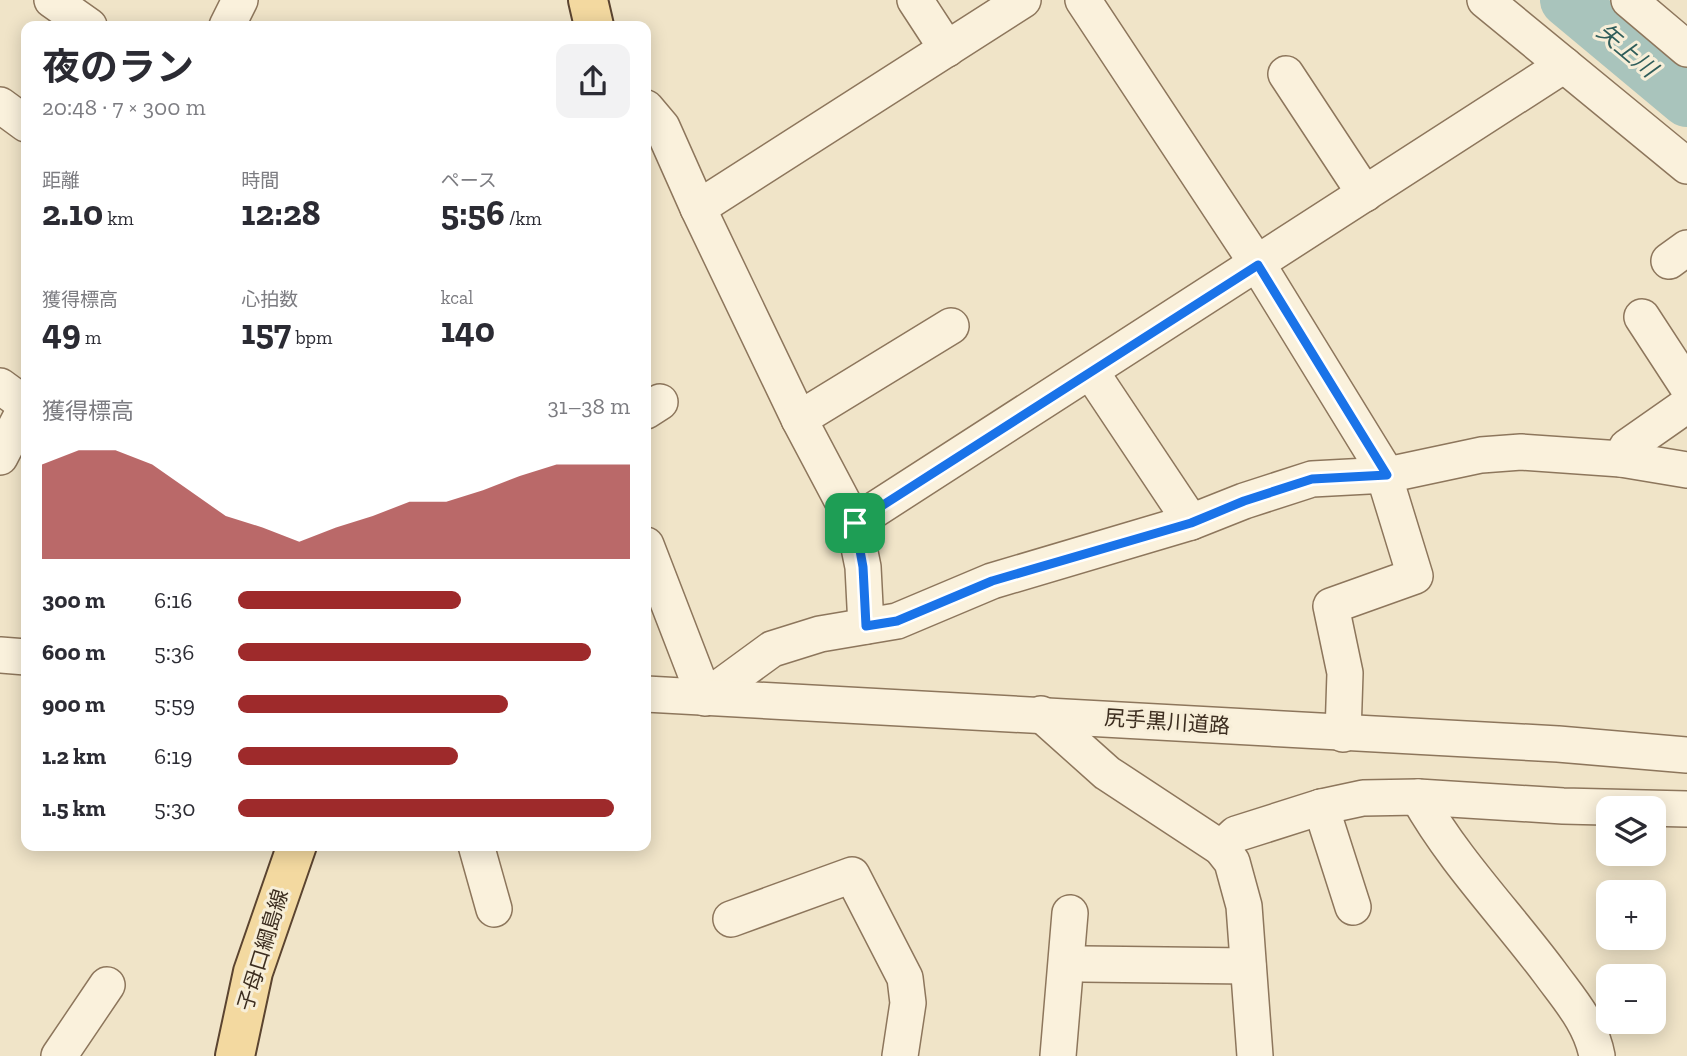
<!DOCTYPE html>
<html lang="ja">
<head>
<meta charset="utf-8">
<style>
  body { margin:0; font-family:"Zilla Slab","Noto Sans JP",serif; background:#f2f2f3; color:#2b2b33; height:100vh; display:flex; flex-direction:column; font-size:26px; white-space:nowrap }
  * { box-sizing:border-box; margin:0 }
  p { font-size:23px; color:#7c7c81 }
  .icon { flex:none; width:38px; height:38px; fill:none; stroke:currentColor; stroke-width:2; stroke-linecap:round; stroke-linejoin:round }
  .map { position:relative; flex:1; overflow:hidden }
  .side { position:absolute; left:21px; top:21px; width:630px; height:830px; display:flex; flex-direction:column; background:#fff; border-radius:14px; box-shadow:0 4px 18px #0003 }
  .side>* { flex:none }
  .tools { position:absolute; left:1596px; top:796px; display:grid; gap:14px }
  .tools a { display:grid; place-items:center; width:70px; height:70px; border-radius:14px; background:#fff; box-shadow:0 4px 18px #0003; font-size:35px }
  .pin { position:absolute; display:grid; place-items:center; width:60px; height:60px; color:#fff; margin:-30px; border-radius:14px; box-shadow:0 4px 10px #0006 }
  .round { display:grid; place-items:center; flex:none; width:74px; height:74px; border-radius:14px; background:#f2f2f3 }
  .overview { display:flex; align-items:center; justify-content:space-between; height:119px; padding:0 21px }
  h1 { font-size:38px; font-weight:700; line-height:52px }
  .figures { display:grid; grid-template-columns:repeat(3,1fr); gap:10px; height:119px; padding:7px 21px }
  .figures div { display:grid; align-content:center }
  .figures b { font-size:35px; font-weight:700 }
  .figures small { font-size:19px; font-weight:400 }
  .figures p { font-size:19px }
  .chart { height:196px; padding:14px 21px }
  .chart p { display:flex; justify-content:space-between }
  .chart svg { width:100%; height:126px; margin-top:7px; fill:#9e2a2b; opacity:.7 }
  ul { padding:0 21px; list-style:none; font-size:23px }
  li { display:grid; grid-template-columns:112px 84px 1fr; align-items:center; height:52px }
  li i { height:18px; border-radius:9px; background:#9e2a2b }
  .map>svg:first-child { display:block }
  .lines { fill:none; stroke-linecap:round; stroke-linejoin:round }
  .river { stroke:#a9c4bc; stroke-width:54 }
  .minor-casing { stroke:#8d765c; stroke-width:38 }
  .major-casing { stroke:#5b4430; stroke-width:42 }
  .minor { stroke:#faf1dc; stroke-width:35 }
  .major { stroke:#f3d9a0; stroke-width:38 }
  .route-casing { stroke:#fff; stroke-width:14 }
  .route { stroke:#1a73e8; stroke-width:9 }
  .labels { text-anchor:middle; stroke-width:6; stroke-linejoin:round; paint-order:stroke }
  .street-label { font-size:21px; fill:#3d2e20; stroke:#f7eed8 }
  .water-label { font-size:23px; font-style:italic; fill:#2f5d5a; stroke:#f7eed8 }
</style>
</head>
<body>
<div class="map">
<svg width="1687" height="1056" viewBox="0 0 1687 1056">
  <rect width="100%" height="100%" fill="#f0e4c8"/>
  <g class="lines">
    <polyline class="river" points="1567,0 1687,100"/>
    <defs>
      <g id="minor">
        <polyline points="52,0 89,26"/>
        <polyline points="915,0 947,49"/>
        <polyline points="1083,0 1258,265 1387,475"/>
        <polyline points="1485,0 1687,166"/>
        <polyline points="1629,0 1687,49"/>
        <polyline points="227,26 240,0"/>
        <polyline points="1286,74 1365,194"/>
        <polyline points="0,105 26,124"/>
        <polyline points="646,108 662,127 698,208 799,419 854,523 863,567 866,626"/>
        <polyline points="698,208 1023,0"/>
        <polyline points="1669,261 1687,248"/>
        <polyline points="1642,317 1687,386"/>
        <polyline points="1091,372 1191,522"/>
        <polyline points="0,386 26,405"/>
        <polyline points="646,411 660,402"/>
        <polyline points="799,419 951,326"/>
        <polyline points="0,457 26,407"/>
        <polyline points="1621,459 1627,447 1687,405"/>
        <polyline points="854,523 1564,65"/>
        <polyline points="646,545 705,698 772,649 820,634 897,621 992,581 1191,522 1244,501 1312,479 1387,475 1481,455 1521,452 1621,459 1687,470"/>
        <polyline points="0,655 26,657"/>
        <polyline points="646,694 1558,744 1687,755"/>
        <polyline points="1041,714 1107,773 1221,848 1232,862 1244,906 1255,1056"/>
        <polyline points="1343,734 1345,673 1331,606 1415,576 1384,475"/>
        <path d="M1418 797C1454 861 1506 914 1550 973 1569 999 1591 1023 1597 1056"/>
        <polyline points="1321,807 1353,907"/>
        <polyline points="476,845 494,909"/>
        <polyline points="1221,848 1236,834 1321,807 1363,798 1418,797 1563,806 1687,809"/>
        <polyline points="731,919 852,875 905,978 908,1003 900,1056"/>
        <polyline points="1083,964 1248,966"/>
        <polyline points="59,1056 107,985"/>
        <polyline points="1058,1056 1070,913"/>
      </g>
      <g id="major">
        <polyline points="588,0 594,26"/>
        <polyline points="235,1056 253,972 297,845"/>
      </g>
    </defs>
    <use href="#minor" class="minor-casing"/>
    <use href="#major" class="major-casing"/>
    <use href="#minor" class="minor"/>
    <use href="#major" class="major"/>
  </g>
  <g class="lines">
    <defs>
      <polygon id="route" points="1258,265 1387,475 1312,479 1244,501 1191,523 992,581 897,621 866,626 863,567 855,523"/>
    </defs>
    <use href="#route" class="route-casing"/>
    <use href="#route" class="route"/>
  </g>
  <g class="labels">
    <g class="street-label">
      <text transform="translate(1167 722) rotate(4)" y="7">尻手黒川道路</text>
      <text transform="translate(263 950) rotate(-73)" y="7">子母口綱島線</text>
    </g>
    <g class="water-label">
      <text transform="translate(1627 50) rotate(40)" y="8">矢上川</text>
    </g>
  </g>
</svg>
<div class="tools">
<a><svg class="icon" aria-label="layers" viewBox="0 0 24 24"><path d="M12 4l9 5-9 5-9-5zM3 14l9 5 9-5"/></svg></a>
<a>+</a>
<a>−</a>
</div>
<div class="pin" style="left:855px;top:523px;background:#1e9e55"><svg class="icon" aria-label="arrive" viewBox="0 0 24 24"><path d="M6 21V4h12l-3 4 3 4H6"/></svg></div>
<section class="side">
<div class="overview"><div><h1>夜のラン</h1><p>20:48 · 7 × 300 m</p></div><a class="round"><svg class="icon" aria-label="share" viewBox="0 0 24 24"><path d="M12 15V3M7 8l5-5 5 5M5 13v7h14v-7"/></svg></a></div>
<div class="figures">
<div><p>距離</p><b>2.10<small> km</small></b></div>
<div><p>時間</p><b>12:28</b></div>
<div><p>ペース</p><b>5:56<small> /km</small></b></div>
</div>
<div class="figures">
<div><p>獲得標高</p><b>49<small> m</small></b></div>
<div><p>心拍数</p><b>157<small> bpm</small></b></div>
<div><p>kcal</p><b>140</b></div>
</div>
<div class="chart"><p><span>獲得標高</span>31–38 m</p>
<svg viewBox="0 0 160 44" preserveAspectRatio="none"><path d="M0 44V11L10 6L20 6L30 11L40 20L50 29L60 33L70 38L80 33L90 29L100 24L110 24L120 20L130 15L140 11L150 11L160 11V44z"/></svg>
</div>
<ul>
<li><b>300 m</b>6:16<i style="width:57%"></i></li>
<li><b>600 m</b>5:36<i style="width:90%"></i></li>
<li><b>900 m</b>5:59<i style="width:69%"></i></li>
<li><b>1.2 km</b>6:19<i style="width:56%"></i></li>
<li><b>1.5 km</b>5:30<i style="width:96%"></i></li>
</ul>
</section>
</div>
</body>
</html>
